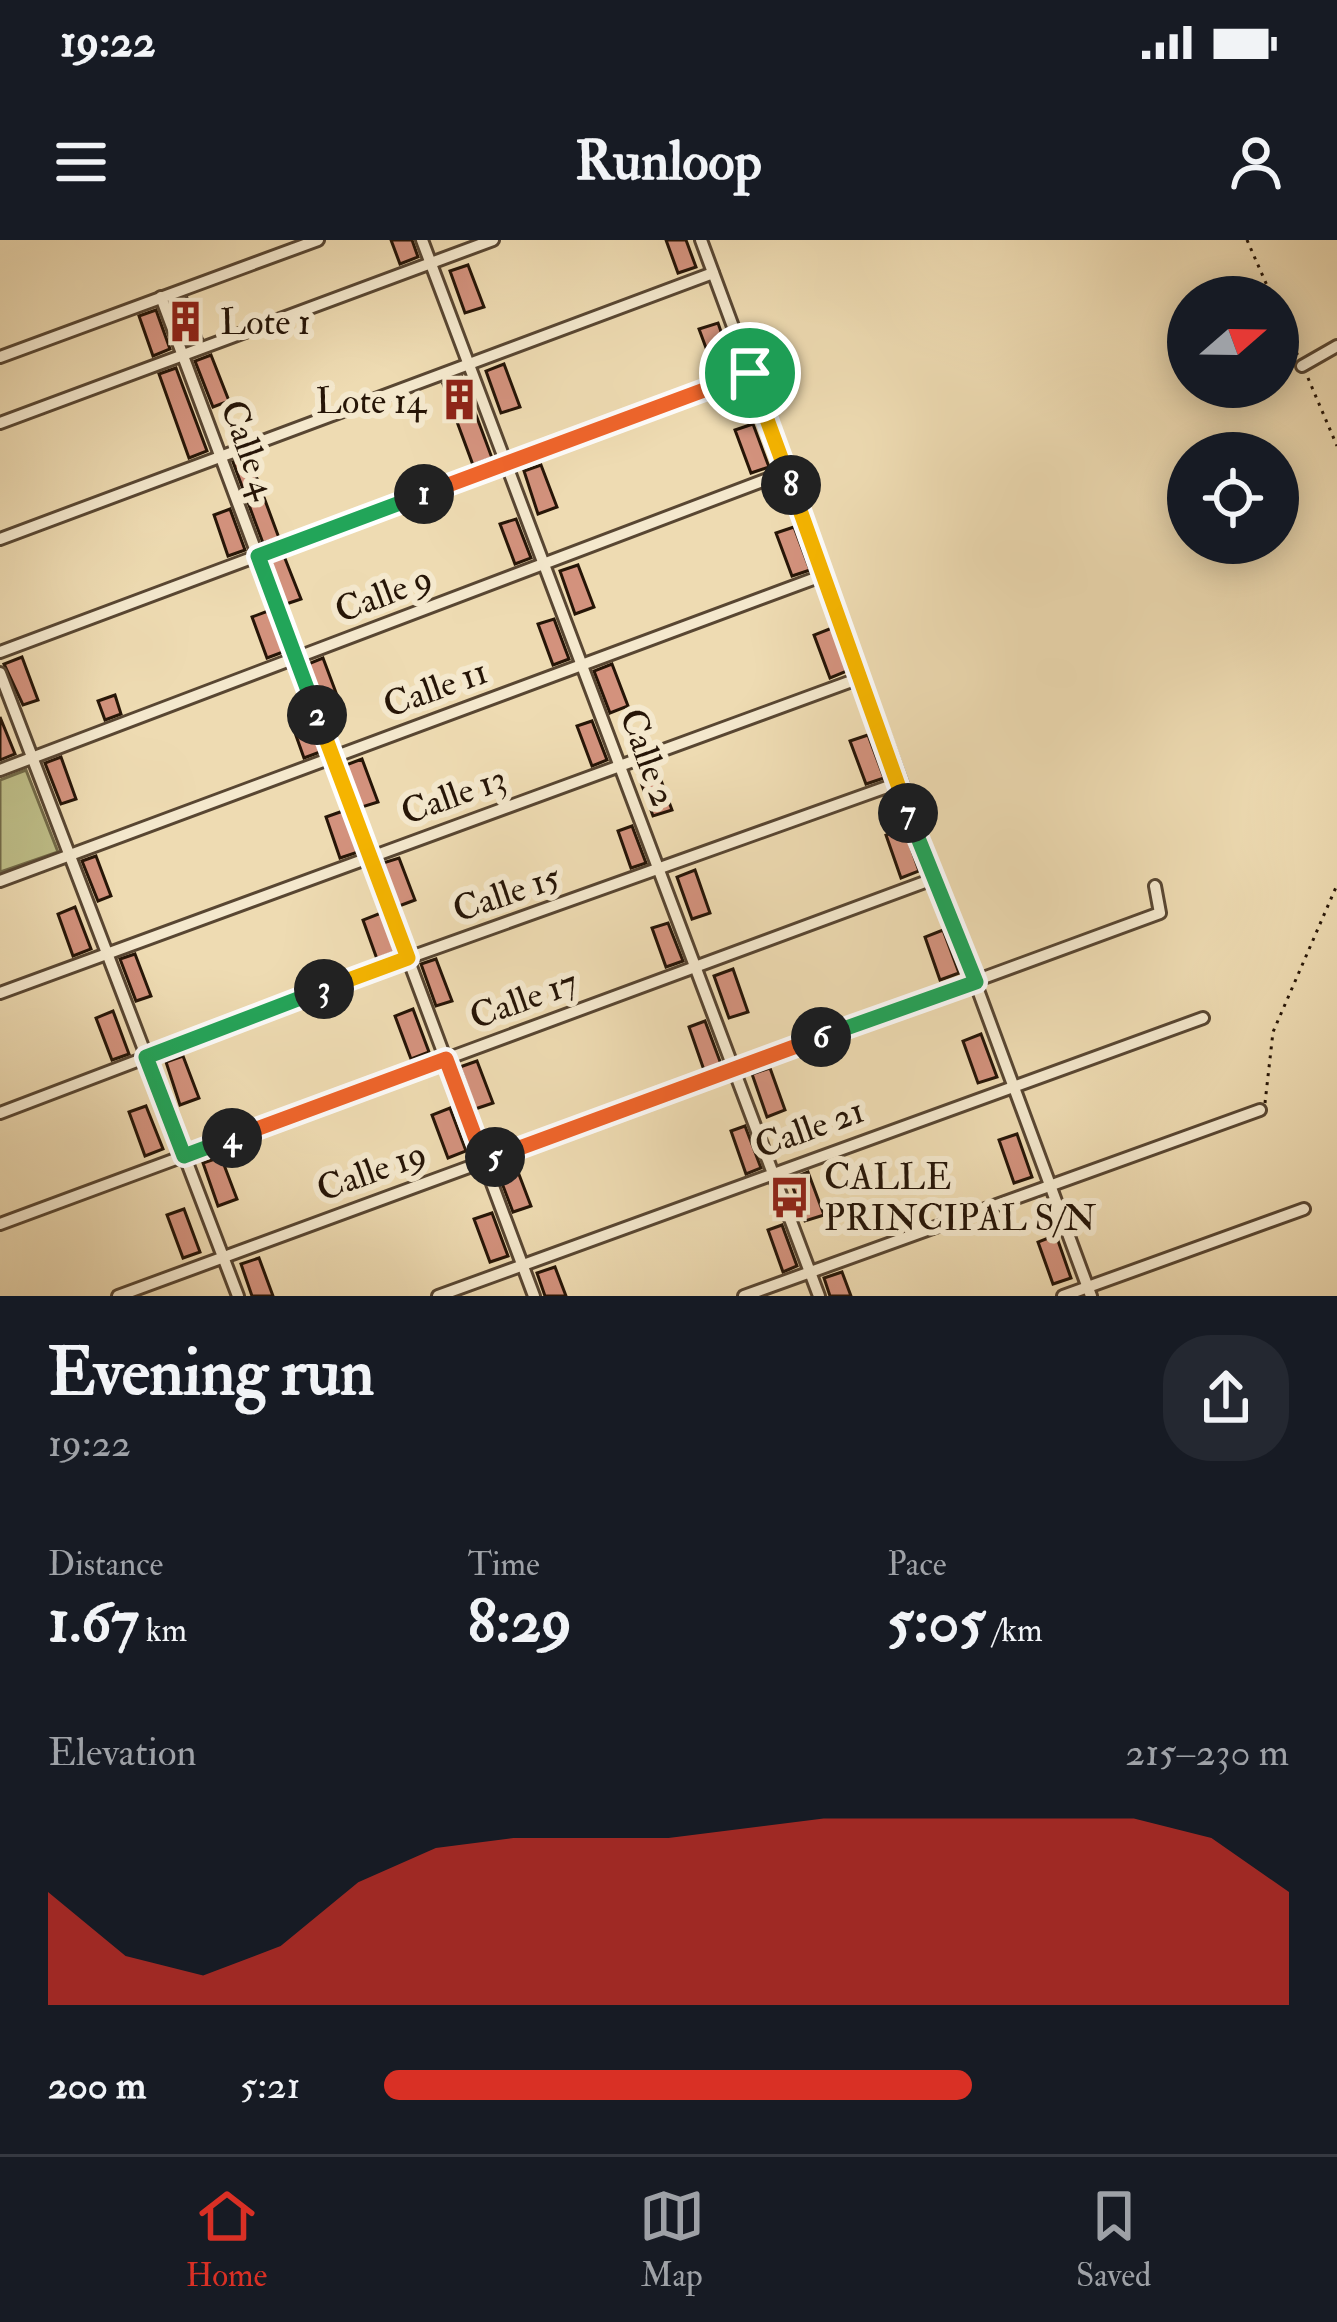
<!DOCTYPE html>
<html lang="en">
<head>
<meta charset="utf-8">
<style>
  body { margin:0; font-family:"IM FELL Double Pica",serif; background:#242831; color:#f1f3f6; height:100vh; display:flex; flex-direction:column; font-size:45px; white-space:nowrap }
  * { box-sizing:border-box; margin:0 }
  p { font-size:39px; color:#9ea1a6 }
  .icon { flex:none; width:66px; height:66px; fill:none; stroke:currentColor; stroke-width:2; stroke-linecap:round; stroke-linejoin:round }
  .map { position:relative; height:1056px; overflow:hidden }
  .panel { display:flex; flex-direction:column; background:#171b24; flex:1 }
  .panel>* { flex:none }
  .needle { width:78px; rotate:70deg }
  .buttons { position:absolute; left:1167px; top:36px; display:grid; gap:24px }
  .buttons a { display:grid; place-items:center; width:132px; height:132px; border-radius:50%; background:#171b24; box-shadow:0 6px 30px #0003; font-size:60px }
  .pin { position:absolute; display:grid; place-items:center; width:102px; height:102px; color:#fff; margin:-51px; border:6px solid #fff; border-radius:50%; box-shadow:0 3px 12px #0007 }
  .km { position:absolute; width:60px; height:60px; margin:-30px; border-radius:50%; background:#222; color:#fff; font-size:33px; line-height:60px; text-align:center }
  .round { display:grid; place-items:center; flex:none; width:126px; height:126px; border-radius:48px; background:#242831 }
  .overview { display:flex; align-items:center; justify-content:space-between; height:204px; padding:0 48px }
  h1 { font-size:66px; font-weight:700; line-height:90px }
  .metrics { display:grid; grid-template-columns:repeat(3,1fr); gap:18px; height:204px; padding:12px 48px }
  .metrics div { display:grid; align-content:center }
  .metrics b { font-size:60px; font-weight:700 }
  .metrics small { font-size:33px; font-weight:400 }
  .metrics p { font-size:33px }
  .chart { height:336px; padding:24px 48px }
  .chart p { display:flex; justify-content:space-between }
  .chart svg { width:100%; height:216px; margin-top:12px; fill:#d93025; opacity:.7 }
  ul { padding:0 48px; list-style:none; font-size:39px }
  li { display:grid; grid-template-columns:192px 144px 1fr; align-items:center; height:90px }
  li i { height:30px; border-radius:15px; background:#d93025 }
  .status { display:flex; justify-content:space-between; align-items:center; height:84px; padding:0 60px; background:#171b24; direction:ltr }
  .status svg { height:33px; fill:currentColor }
  header { display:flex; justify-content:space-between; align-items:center; height:156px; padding:0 48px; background:#171b24; font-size:54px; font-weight:700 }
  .menu { display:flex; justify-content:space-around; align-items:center; height:168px; border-top:3px solid #363941; background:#171b24; font-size:33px; color:#9ea1a6 }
  .menu a { display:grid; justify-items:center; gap:6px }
  .menu .active { color:#d93025 }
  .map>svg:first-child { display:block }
  .green { fill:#bebe88; stroke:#726a48; stroke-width:3 }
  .building { fill:#d3927d; stroke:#261507; stroke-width:3 }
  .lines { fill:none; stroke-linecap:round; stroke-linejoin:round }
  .street-casing { stroke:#584632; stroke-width:16 }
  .path { stroke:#261507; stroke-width:3; stroke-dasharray:3 6; stroke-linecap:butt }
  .street { stroke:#f4e8cd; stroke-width:10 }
  .split-1-casing { stroke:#fff; stroke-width:24 }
  .split-2-casing { stroke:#fff; stroke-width:24 }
  .split-3-casing { stroke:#fff; stroke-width:24 }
  .split-4-casing { stroke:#fff; stroke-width:24 }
  .split-5-casing { stroke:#fff; stroke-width:24 }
  .split-6-casing { stroke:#fff; stroke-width:24 }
  .split-7-casing { stroke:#fff; stroke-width:24 }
  .split-8-casing { stroke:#fff; stroke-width:24 }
  .split-9-casing { stroke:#fff; stroke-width:24 }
  .split-1 { stroke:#f0652b; stroke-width:15 }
  .split-2 { stroke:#22a559; stroke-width:15 }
  .split-3 { stroke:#f5b400; stroke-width:15 }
  .split-4 { stroke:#22a559; stroke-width:15 }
  .split-5 { stroke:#f0652b; stroke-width:15 }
  .split-6 { stroke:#f0652b; stroke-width:15 }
  .split-7 { stroke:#22a559; stroke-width:15 }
  .split-8 { stroke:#f5b400; stroke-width:15 }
  .split-9 { stroke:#f5b400; stroke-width:15 }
  .labels { text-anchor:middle; stroke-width:12; stroke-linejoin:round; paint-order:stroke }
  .poi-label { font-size:36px; fill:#261507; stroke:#f4e8cd; text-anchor:start }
  .street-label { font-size:36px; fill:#261507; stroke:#f4e8cd }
</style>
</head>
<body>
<div class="status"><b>19:22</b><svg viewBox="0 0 49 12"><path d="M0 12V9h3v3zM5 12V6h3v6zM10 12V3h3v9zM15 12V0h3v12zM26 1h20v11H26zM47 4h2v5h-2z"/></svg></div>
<header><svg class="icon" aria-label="menu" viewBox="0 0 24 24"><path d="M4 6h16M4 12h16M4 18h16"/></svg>Runloop<svg class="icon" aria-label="person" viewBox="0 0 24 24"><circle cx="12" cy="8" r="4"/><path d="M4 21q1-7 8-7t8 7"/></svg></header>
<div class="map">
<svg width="1337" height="1056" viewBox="0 0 1337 1056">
  <rect width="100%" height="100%" fill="#eedbb2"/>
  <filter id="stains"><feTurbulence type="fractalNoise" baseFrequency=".00167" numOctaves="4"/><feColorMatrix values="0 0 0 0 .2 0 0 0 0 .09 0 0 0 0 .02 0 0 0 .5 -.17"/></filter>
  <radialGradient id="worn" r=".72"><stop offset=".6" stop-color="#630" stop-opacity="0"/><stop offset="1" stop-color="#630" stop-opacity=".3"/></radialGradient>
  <polygon class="green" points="26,530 58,612 0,632 0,540"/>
  <g class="building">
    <polygon points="391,0 412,0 418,17 400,24"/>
    <polygon points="666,0 686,0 696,27 678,33"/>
    <polygon points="468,25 484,67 465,73 450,31"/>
    <polygon points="187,58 202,98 188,103 174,63"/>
    <polygon points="156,70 170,109 153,116 139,76"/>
    <polygon points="718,83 733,126 715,132 699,89"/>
    <polygon points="211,115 229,161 213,167 195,121"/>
    <polygon points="504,124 520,167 501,173 486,131"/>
    <polygon points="176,128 207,211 189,218 159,134"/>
    <polygon points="462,137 492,218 473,225 443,144"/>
    <polygon points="753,184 769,227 751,233 735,190"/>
    <polygon points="249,217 279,298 263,303 233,222"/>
    <polygon points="541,225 557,267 538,274 524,231"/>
    <polygon points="230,269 245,310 228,316 214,275"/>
    <polygon points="516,279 531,318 515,324 500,284"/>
    <polygon points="794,287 810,330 792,336 776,293"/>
    <polygon points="284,316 301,359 286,364 270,322"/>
    <polygon points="578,325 594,367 575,374 560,331"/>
    <polygon points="268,371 283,412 267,418 252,377"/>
    <polygon points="554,379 569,419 553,425 538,384"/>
    <polygon points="832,388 847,431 830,438 814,395"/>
    <polygon points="22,417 38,460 23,465 4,424"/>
    <polygon points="323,418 338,458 323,463 308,424"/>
    <polygon points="612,424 628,466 610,473 594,431"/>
    <polygon points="115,455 121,474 105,480 98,461"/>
    <polygon points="305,470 320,512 304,518 289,476"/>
    <polygon points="0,477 15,514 0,520"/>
    <polygon points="592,481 607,520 592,526 577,486"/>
    <polygon points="868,495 884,538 866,544 850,501"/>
    <polygon points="61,517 76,559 61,564 45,523"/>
    <polygon points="362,519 378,562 362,567 346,525"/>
    <polygon points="656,527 672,570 653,576 638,534"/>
    <polygon points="343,571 358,612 340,618 326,577"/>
    <polygon points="632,586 646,623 631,628 618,591"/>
    <polygon points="904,588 919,631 901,638 886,595"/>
    <polygon points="96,616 111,656 98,661 82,621"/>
    <polygon points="399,618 415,660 399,666 383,623"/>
    <polygon points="695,630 710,673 692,679 677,637"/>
    <polygon points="75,667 91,709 73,716 58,674"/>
    <polygon points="381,673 395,712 377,719 363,680"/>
    <polygon points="668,683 683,721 666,727 652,688"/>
    <polygon points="943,690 959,733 940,740 925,697"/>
    <polygon points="135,714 151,756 136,761 120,719"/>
    <polygon points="436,719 452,761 436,766 421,724"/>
    <polygon points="733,729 748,772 729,778 714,736"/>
    <polygon points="413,769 429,812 411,819 395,776"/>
    <polygon points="113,771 129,814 112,820 96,778"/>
    <polygon points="705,781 721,824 704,830 689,787"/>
    <polygon points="981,794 997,837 978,843 963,801"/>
    <polygon points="183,816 199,858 180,865 166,822"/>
    <polygon points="477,821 493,863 475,869 460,827"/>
    <polygon points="770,828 785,870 767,877 752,834"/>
    <polygon points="146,866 163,909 145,916 129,872"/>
    <polygon points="450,868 466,911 448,918 432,875"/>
    <polygon points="745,886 761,928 746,934 731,891"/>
    <polygon points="1017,894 1032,937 1014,943 999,900"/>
    <polygon points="221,917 237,959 218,966 203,923"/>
    <polygon points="515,924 531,966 513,972 497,930"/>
    <polygon points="808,932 824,975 805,981 790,939"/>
    <polygon points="184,969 200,1012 183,1018 167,975"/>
    <polygon points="492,973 508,1016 490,1022 474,979"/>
    <polygon points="782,985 797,1026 783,1032 768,990"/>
    <polygon points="1056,995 1071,1038 1053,1044 1038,1002"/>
    <polygon points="259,1018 273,1056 252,1056 241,1024"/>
    <polygon points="555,1027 566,1056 545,1056 537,1033"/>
    <polygon points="842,1032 851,1056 830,1056 824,1038"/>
  </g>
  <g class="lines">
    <defs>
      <g id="street">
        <polyline points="422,0 819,1056"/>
        <polyline points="701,0 1091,1056"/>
        <polyline points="161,57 534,1056"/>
        <polyline points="0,117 318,0"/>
        <polyline points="1302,126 1337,106"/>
        <polyline points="0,183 493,0"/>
        <polyline points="0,299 713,33"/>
        <polyline points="0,412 750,132"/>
        <polyline points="0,433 238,1056"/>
        <polyline points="0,530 786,232"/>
        <polyline points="0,641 824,335"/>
        <polyline points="0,753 860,438"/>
        <polyline points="0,873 408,718 898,543"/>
        <polyline points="0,984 933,639"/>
        <polyline points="118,1056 1160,673 1155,646"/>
        <polyline points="438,1056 1203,778"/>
        <polyline points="744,1056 1260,870"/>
        <polyline points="1063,1056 1304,969"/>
      </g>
    </defs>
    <use href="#street" class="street-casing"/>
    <g class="path">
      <polyline points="1247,0 1272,57"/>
      <polyline points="1278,71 1299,118"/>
      <polyline points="1308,138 1337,206"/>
      <polyline points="1265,863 1273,792 1337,645"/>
    </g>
    <use href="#street" class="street"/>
  </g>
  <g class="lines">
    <defs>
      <polyline id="split-1" points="424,254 750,133"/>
      <polyline id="split-2" points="317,475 258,316 424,254"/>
      <polyline id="split-3" points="317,475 408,718 324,749"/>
      <polyline id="split-4" points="232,898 184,916 146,817 324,749"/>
      <polyline id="split-5" points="232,898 446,819 484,921 495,917"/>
      <polyline id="split-6" points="495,917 821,797"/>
      <polyline id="split-7" points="821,797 976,742 908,573"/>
      <polyline id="split-8" points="791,245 908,573"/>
      <polyline id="split-9" points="750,133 791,245"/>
    </defs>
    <use href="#split-1" class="split-1-casing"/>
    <use href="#split-2" class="split-2-casing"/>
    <use href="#split-3" class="split-3-casing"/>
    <use href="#split-4" class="split-4-casing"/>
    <use href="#split-5" class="split-5-casing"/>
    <use href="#split-6" class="split-6-casing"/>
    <use href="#split-7" class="split-7-casing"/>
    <use href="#split-8" class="split-8-casing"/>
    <use href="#split-9" class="split-9-casing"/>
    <use href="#split-1" class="split-1"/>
    <use href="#split-2" class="split-2"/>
    <use href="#split-3" class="split-3"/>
    <use href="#split-4" class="split-4"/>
    <use href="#split-5" class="split-5"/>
    <use href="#split-6" class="split-6"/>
    <use href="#split-7" class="split-7"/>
    <use href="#split-8" class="split-8"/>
    <use href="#split-9" class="split-9"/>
  </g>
  <defs>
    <symbol id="building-bare" viewBox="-9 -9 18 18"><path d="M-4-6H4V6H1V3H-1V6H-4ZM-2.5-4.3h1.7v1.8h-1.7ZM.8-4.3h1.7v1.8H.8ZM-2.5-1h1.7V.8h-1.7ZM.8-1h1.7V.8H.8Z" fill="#8f2418" stroke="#f4e8cd" stroke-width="2.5" paint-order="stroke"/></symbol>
    <symbol id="bus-bare" viewBox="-9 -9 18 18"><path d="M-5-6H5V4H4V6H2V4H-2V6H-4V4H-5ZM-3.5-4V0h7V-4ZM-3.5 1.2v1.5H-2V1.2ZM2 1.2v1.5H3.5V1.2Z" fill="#8f2418" stroke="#f4e8cd" stroke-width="2.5" paint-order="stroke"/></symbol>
  </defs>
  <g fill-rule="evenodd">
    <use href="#building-bare" x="156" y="52" width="59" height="59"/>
    <use href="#building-bare" x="430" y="130" width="59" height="59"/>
    <use href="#bus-bare" x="760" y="928" width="59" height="59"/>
  </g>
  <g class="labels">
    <g class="poi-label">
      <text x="220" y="94">Lote 1</text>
      <text x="426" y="173" text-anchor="end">Lote 14</text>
      <text x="824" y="949">CALLE<tspan x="824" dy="41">PRINCIPAL S/N</tspan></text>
    </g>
    <g class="street-label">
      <text transform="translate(250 209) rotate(70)" y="13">Calle 4</text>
      <text transform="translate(383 353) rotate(-21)" y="13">Calle 9</text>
      <text transform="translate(435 447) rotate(-20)" y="13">Calle 11</text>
      <text transform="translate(649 517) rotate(70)" y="13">Calle 2</text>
      <text transform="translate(453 554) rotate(-20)" y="13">Calle 13</text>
      <text transform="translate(506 652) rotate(-19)" y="13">Calle 15</text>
      <text transform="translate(523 758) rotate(-20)" y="13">Calle 17</text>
      <text transform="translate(809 887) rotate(-20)" y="13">Calle 21</text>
      <text transform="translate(371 930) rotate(-20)" y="13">Calle 19</text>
    </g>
  </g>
  <rect width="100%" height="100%" filter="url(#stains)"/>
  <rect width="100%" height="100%" fill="url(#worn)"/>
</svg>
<div class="buttons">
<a><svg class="needle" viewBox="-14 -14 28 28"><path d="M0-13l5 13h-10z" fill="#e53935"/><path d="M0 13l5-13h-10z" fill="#9ea1a6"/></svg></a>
<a><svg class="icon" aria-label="locate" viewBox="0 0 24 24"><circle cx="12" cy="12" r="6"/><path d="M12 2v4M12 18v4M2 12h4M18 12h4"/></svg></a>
</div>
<div class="pin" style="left:750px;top:133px;background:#1e9e55"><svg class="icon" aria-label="arrive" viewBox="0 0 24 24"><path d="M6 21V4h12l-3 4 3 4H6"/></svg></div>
<b class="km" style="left:424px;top:254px">1</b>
<b class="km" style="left:317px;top:475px">2</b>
<b class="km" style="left:324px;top:749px">3</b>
<b class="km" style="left:232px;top:898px">4</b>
<b class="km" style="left:495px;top:917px">5</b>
<b class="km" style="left:821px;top:797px">6</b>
<b class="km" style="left:908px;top:573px">7</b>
<b class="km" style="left:791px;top:245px">8</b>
</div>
<section class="panel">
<div class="overview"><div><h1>Evening run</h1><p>19:22</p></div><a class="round"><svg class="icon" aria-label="share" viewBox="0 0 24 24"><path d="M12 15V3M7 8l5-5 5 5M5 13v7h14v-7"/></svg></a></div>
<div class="metrics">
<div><p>Distance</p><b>1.67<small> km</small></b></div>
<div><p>Time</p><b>8:29</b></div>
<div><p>Pace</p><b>5:05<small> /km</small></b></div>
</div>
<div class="chart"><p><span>Elevation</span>215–230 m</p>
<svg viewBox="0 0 160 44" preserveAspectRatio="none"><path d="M0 44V21L10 34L20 38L30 32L40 19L50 12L60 10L70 10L80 10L90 8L100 6L110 6L120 6L130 6L140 6L150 10L160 21V44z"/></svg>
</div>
<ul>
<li><b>200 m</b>5:21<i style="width:65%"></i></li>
</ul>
</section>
<nav class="menu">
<a class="active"><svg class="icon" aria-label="home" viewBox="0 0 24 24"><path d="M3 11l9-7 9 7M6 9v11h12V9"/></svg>Home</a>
<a><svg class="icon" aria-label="map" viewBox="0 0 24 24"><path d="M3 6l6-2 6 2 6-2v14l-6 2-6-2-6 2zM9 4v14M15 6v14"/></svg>Map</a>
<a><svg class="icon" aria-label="saved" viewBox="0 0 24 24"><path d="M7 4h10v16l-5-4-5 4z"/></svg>Saved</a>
</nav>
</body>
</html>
